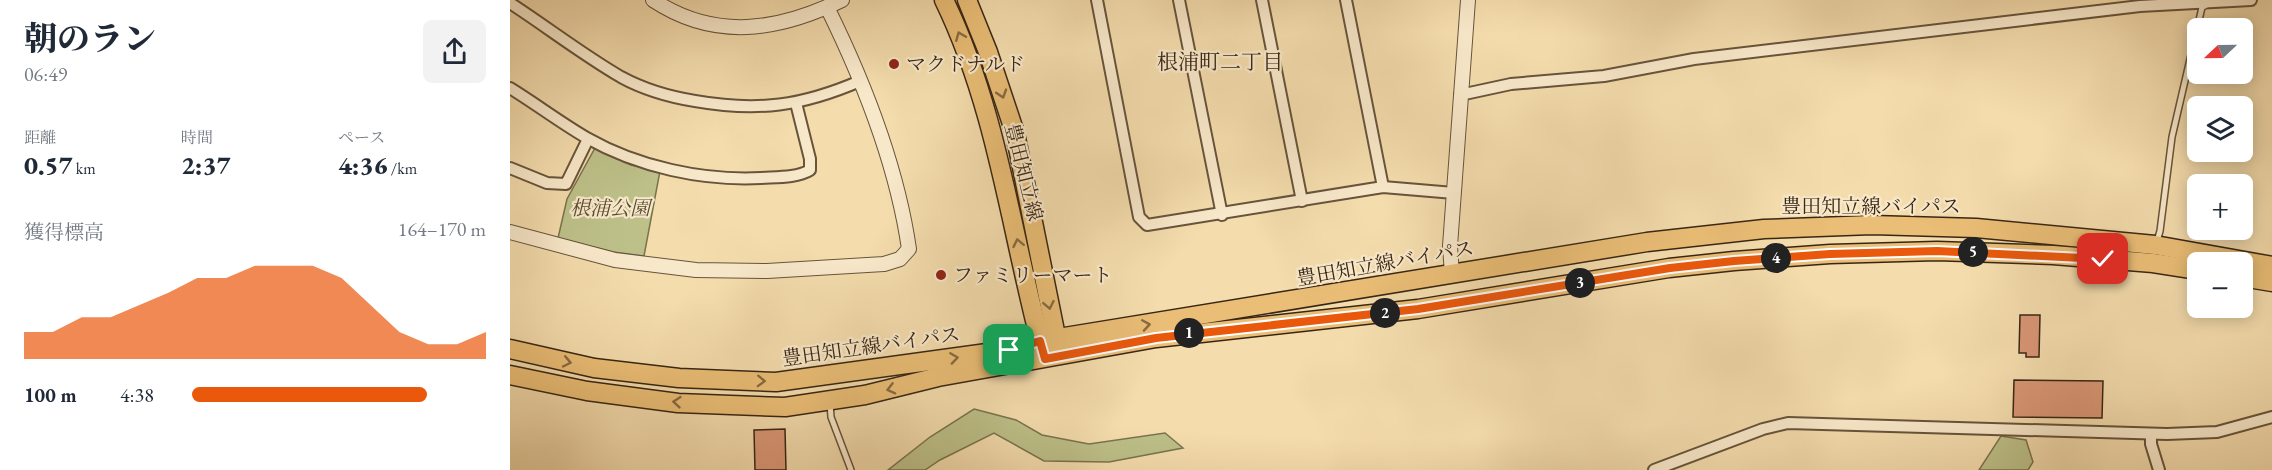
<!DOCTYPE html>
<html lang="ja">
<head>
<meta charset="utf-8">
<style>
  body { margin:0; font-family:"EB Garamond","Noto Serif JP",serif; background:#f2f2f3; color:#1f2937; height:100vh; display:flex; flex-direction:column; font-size:22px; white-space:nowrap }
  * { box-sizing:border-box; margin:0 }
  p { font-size:20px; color:#747a83 }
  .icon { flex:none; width:33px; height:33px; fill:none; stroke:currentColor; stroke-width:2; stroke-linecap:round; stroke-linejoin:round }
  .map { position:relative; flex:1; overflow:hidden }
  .panel { display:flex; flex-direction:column; background:#fff; width:510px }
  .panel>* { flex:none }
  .needle { width:39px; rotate:248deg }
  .buttons { position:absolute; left:1677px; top:18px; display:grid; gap:12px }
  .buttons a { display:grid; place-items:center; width:66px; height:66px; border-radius:9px; background:#fff; box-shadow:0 3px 15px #0003; font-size:30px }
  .pin { position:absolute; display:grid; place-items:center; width:51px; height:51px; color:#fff; margin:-26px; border-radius:12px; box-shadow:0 3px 9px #0006 }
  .km { position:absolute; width:30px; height:30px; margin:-15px; border-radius:50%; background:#222; color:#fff; font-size:16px; line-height:30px; text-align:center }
  .round { display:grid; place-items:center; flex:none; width:63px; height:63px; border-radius:9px; background:#f2f2f3 }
  .headline { display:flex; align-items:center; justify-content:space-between; height:102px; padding:0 24px }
  h1 { font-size:33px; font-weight:800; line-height:45px }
  .figures { display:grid; grid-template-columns:repeat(3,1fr); gap:9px; height:102px; padding:6px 24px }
  .figures div { display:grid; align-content:center }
  .figures b { font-size:26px; font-weight:800 }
  .figures small { font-size:16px; font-weight:400 }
  .figures p { font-size:16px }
  .chart { height:168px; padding:12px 24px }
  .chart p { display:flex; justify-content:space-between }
  .chart svg { width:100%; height:108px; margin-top:6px; fill:#ea580c; opacity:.7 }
  ul { padding:0 24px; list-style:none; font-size:20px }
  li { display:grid; grid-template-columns:96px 72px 1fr; align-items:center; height:45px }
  li i { height:15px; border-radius:8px; background:#ea580c }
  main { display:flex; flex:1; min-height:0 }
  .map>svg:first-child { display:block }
  .green { fill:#bdc089; stroke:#7a734f; stroke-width:1.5 }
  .building { fill:#d99675; stroke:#382615; stroke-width:1.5 }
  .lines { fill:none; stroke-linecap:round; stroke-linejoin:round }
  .service-casing { stroke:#67543b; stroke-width:8 }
  .minor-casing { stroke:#67543b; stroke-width:14 }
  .tertiary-casing { stroke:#67543b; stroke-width:16 }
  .primary-casing { stroke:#382615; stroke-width:21 }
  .service { stroke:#f8e8ca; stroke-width:5 }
  .minor { stroke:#f8e8ca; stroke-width:10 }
  .tertiary { stroke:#f8e8ca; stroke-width:14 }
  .primary { stroke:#eabe76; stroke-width:18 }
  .oneway { stroke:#886a41 }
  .route-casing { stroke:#fff; stroke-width:12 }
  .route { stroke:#ea580c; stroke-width:8 }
  .poi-dot { fill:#8f2418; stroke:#f8e8ca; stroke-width:2 }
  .labels { text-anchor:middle; stroke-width:4.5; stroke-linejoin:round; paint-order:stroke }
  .poi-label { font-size:20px; fill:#382615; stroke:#f8e8ca; text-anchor:start }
  .street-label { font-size:20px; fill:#382615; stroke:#f8e8ca }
  .park-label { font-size:20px; font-style:italic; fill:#594c32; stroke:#f8e8ca }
  .neighbourhood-label { font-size:21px; fill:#382615; stroke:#f8e8ca }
</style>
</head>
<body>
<main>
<section class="panel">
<div class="headline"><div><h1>朝のラン</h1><p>06:49</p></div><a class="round"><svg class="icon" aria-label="share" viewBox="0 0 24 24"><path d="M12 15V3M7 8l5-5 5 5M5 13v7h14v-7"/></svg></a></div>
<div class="figures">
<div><p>距離</p><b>0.57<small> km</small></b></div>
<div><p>時間</p><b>2:37</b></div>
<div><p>ペース</p><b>4:36<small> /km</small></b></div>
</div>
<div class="chart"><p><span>獲得標高</span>164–170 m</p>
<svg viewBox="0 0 160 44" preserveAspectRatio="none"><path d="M0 44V33L10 33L20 27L30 27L40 22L50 17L60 11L70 11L80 6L90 6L100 6L110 11L120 22L130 33L140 38L150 38L160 33V44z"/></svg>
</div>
<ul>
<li><b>100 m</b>4:38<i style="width:80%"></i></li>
</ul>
</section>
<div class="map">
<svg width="1762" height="470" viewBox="0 0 1762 470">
  <rect width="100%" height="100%" fill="#f4dcad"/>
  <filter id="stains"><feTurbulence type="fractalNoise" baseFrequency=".00333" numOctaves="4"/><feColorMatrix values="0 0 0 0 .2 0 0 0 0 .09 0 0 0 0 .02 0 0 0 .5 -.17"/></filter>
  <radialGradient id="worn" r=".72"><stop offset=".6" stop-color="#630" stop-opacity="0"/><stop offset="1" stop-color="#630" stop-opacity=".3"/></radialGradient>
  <g class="green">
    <polygon points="85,148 121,165 150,171 134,256 103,252 48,238 57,199"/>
    <polygon points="464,409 506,420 532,435 579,444 655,433 673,448 599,462 534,461 484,433 430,460 415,470 378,470 420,437"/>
    <polygon points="1491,436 1516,440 1523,462 1518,470 1469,470"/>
  </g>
  <g class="building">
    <polygon points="1510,315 1530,315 1529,357 1516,357 1516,353 1509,353"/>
    <polygon points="1504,380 1593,381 1592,418 1503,417"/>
    <polygon points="275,429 276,470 245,470 244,430"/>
  </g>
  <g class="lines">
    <defs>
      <g id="service">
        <polyline points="1647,241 1650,231 1662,137 1693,3"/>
        <polyline points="320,403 321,417 341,470"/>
      </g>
      <g id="minor">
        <polyline points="587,0 629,217 637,225 873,187 944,193"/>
        <polyline points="669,0 712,215"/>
        <polyline points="752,0 792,201"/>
        <polyline points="836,0 873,187"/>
        <path d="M0 3C37 27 73 55 111 77 133 89 160 97 185 101 248 112 292 106 350 81"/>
        <path d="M0 88C26 104 51 123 77 138 128 167 193 181 251 178 266 177 287 178 300 170V159L286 103"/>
        <polyline points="950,95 1001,84 1094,76 1184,59 1630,6 1741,0"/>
        <polyline points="0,168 37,183 56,184 78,139"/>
        <polyline points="1641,434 1641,444 1649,470"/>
        <polyline points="1144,470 1253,429 1278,423 1657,434 1707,432 1762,417"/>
      </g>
      <g id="tertiary">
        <path d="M143 0C205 41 268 31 332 0"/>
        <polyline points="1693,2 1694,0"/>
        <path d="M0 232 105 260 186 270 257 271 374 264 390 259 399 249C387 166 354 82 317 7"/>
        <polyline points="942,274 940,246 958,0"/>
      </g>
      <g id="primary">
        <path d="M434 0C488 111 501 234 533 352"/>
        <polyline points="457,0 478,52 505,133 549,351"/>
        <polyline points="1732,277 1762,282"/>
        <polyline points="0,349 84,368 169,378 266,382 499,350 530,341 1137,242 1254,229 1362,225 1466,228 1645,245 1762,266"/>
        <polyline points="0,375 77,391 168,403 275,407 355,395 428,377 646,338 908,309 1159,268 1224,261 1320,254 1427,251 1543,255 1643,263 1688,270"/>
      </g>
    </defs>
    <use href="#service" class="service-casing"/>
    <use href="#minor" class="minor-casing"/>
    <use href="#tertiary" class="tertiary-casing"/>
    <use href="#primary" class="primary-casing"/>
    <use href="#service" class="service"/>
    <use href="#minor" class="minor"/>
    <use href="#tertiary" class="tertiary"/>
    <use href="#primary" class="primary"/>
  </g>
  <defs><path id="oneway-chevron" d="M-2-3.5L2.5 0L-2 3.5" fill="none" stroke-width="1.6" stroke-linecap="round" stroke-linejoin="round" transform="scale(1.5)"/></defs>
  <g class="oneway">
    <use href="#oneway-chevron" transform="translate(450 36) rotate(-112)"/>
    <use href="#oneway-chevron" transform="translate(492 94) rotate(72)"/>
    <use href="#oneway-chevron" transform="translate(508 243) rotate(-102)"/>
    <use href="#oneway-chevron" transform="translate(539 305) rotate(79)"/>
    <use href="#oneway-chevron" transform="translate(636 325) rotate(-9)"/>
    <use href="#oneway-chevron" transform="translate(444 358) rotate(-8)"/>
    <use href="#oneway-chevron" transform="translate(57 362) rotate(12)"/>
    <use href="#oneway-chevron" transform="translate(251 381) rotate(2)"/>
    <use href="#oneway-chevron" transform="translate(381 389) rotate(166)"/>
    <use href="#oneway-chevron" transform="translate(167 402) rotate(-175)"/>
  </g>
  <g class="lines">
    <defs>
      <polyline id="route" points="499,350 530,341 535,359 646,338 908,309 1160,268 1224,261 1320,254 1427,251 1593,259"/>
    </defs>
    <use href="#route" class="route-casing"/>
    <use href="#route" class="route"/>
  </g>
  <g class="poi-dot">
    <circle cx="384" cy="64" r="6"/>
    <circle cx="431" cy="275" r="6"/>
  </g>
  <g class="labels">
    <g class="poi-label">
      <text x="396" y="71">マクドナルド</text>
      <text x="443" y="282">ファミリーマート</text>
    </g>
    <g class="street-label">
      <text transform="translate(514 172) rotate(76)" y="7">豊田知立線</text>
      <text x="1361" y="213">豊田知立線バイパス</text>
      <text transform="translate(875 263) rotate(-10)" y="7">豊田知立線バイパス</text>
      <text transform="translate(361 346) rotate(-8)" y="7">豊田知立線バイパス</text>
    </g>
    <g class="park-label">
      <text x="100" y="215">根浦公園</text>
    </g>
    <g class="neighbourhood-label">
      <text x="710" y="69">根浦町二丁目</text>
    </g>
  </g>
  <rect width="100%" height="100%" filter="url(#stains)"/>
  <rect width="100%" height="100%" fill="url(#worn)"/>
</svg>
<div class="buttons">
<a><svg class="needle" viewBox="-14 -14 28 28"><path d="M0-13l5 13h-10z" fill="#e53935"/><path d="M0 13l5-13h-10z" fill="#747a83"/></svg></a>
<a><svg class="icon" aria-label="layers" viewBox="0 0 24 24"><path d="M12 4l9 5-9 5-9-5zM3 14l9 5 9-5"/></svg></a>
<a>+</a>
<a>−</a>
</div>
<div class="pin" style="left:499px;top:350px;background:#1e9e55"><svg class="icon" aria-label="arrive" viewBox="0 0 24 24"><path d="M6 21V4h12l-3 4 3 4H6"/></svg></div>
<div class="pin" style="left:1593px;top:259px;background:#d93025"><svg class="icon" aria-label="check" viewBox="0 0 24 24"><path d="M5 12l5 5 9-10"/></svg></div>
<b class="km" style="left:679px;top:333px">1</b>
<b class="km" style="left:875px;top:313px">2</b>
<b class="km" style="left:1070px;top:283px">3</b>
<b class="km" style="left:1266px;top:258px">4</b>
<b class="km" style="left:1463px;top:252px">5</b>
</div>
</main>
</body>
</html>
